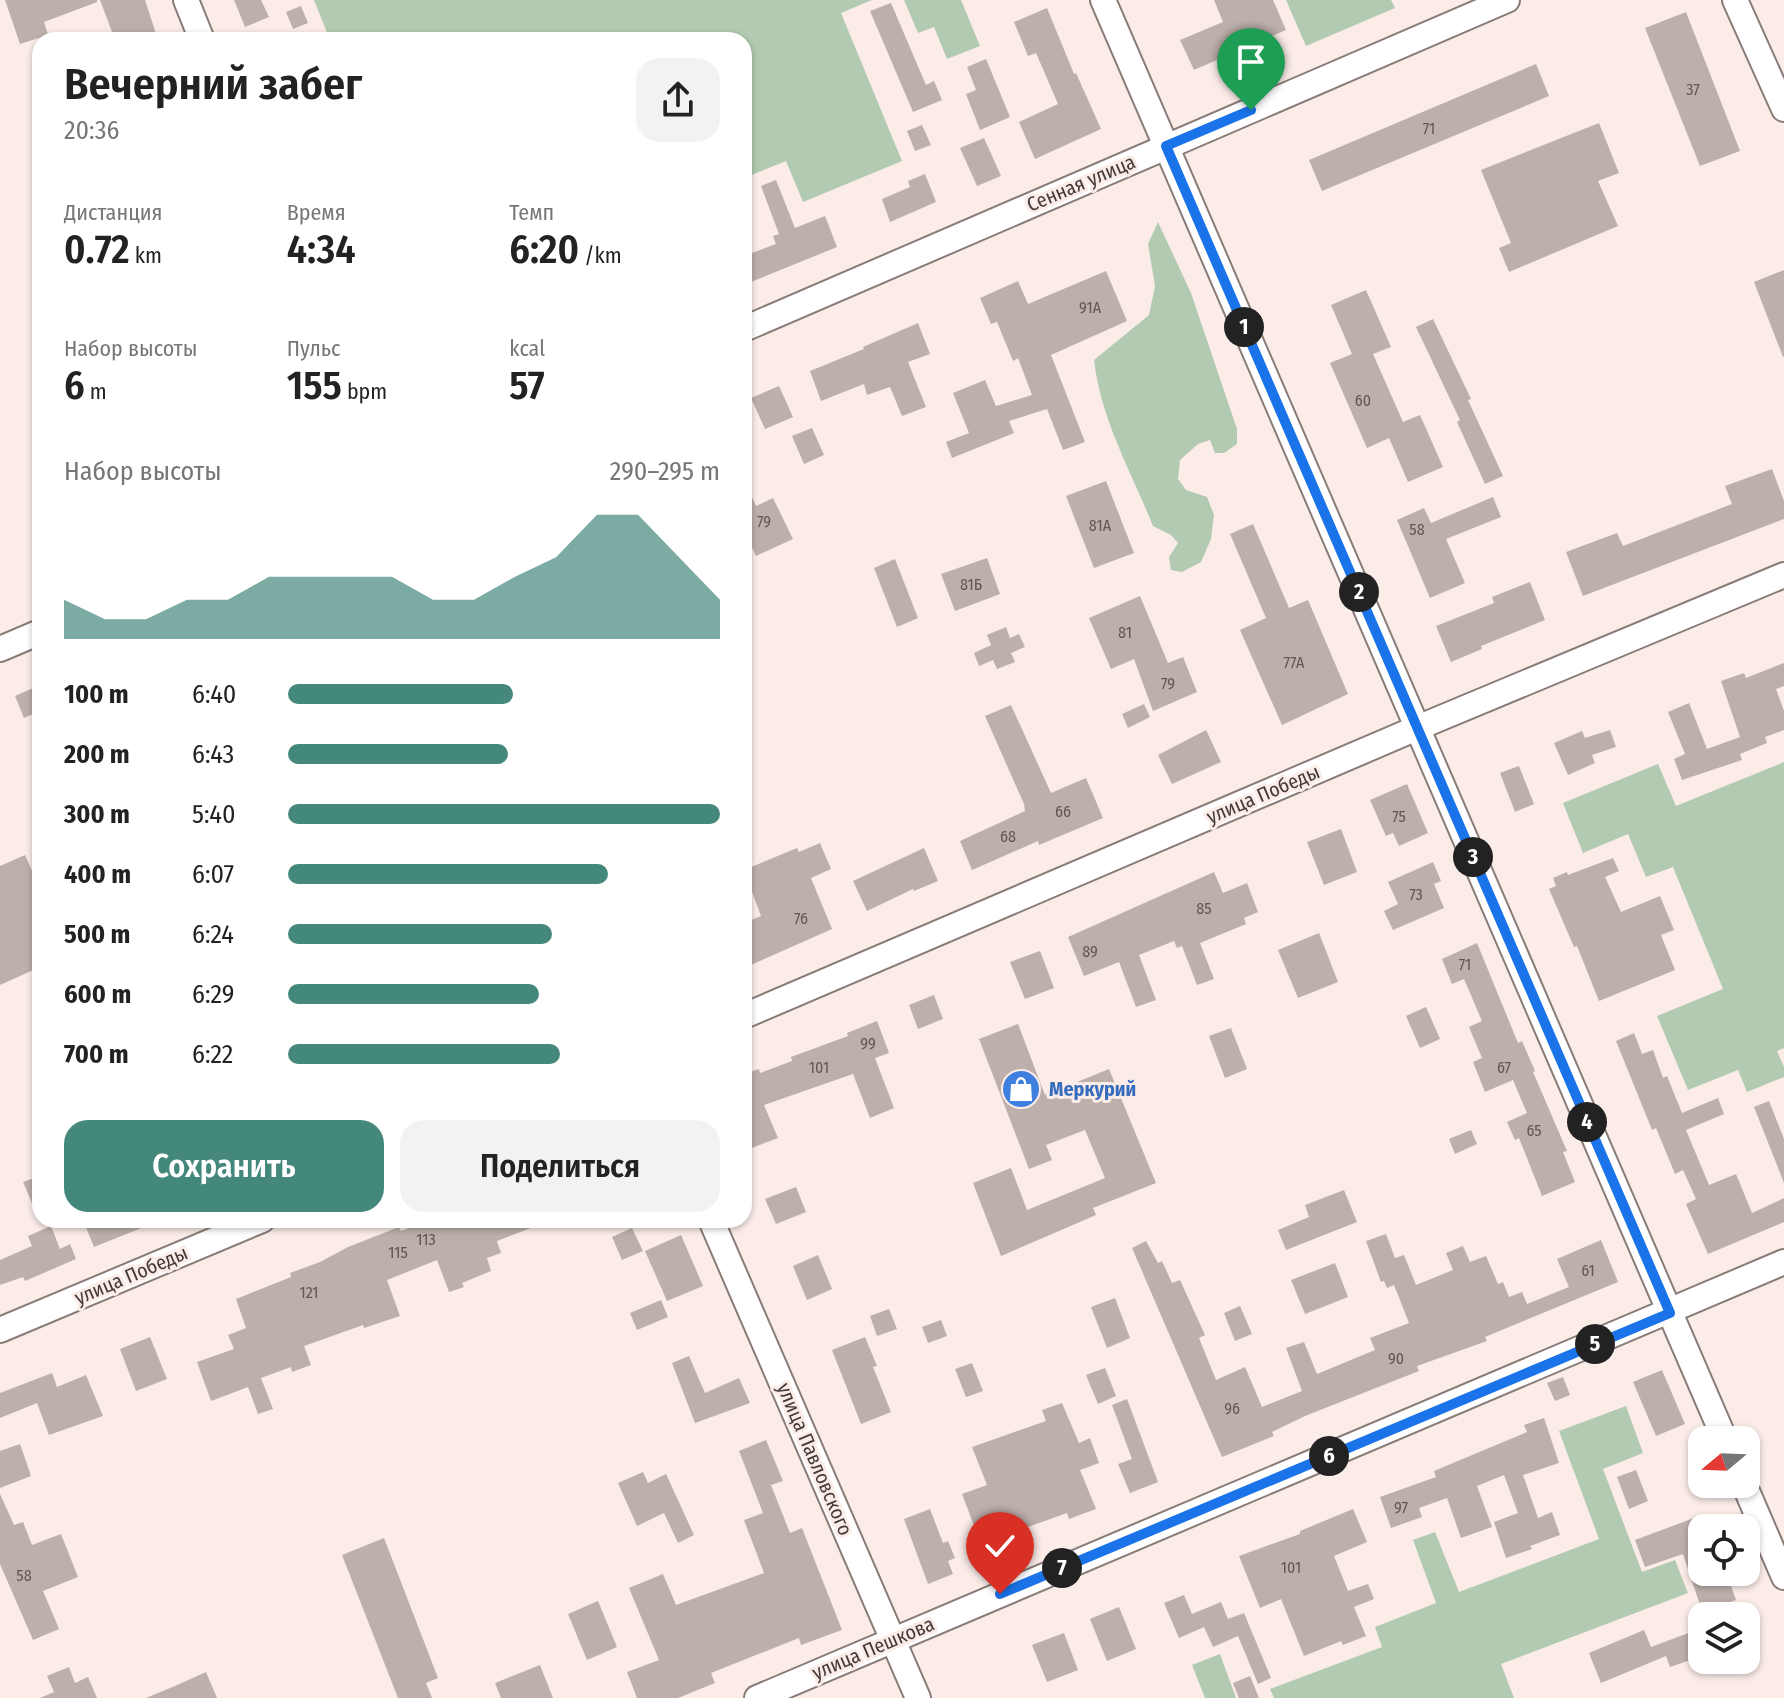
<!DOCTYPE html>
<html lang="ru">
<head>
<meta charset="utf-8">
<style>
  body { margin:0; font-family:"Fira Sans Condensed",sans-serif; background:#f2f2f2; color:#222; height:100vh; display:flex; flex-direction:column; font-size:30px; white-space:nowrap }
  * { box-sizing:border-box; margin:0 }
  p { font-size:26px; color:#767676 }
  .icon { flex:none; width:44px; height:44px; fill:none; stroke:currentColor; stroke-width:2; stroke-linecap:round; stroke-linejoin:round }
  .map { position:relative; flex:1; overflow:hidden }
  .details { position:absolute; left:32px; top:32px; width:720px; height:1196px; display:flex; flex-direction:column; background:#fff; border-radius:24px; box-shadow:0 2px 6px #0004 }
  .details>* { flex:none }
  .needle { width:52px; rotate:251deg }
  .tools { position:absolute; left:1688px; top:1426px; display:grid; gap:16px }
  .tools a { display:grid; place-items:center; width:72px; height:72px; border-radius:16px; background:#fff; box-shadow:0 2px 6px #0004; font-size:40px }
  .pin { position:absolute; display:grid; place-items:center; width:68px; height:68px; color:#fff; margin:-82px -34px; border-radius:50% 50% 50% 0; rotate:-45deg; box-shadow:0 0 8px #0007 }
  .pin .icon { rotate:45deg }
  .km { position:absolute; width:40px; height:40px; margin:-20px; border-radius:50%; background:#222; color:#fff; font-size:22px; line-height:40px; text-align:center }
  .round { display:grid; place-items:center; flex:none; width:84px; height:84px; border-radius:24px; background:#f2f2f2 }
  .head { display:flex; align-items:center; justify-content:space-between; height:136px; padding:0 32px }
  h1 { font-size:44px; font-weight:600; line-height:60px }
  .figures { display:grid; grid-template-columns:repeat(3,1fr); gap:12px; height:136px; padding:8px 32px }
  .figures div { display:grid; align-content:center }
  .figures b { font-size:40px; font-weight:600 }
  .figures small { font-size:22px; font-weight:400 }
  .figures p { font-size:22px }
  .chart { height:224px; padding:16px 32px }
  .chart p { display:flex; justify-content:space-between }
  .chart svg { width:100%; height:144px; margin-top:8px; fill:#44887c; opacity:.7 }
  .action { display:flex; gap:16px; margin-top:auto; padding:16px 32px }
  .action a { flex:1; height:92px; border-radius:24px; background:#44887c; color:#fff; font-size:32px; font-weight:600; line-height:92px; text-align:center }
  .action a+a { background:#f2f2f2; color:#222 }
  ul { padding:0 32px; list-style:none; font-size:26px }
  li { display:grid; grid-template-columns:128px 96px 1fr; align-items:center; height:60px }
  li i { height:20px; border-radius:10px; background:#44887c }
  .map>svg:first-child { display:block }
  .green { fill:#b2cab1 }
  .building { fill:#bdafab }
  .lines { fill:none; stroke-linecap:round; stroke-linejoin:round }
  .minor-casing { stroke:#897c78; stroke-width:28 }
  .minor { stroke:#fff; stroke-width:24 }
  .route-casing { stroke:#fff; stroke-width:16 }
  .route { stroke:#1a73e8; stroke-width:10 }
  .labels { text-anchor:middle; stroke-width:6; stroke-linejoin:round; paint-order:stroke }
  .number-label { font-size:16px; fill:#605856 }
  .street-label { font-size:20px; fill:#413b39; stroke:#fbece8 }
  .shop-label { font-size:20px; font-weight:bold; fill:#366cbe; stroke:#fbece8; text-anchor:start }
</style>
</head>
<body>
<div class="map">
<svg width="1784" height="1698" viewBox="0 0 1784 1698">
  <rect width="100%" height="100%" fill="#fbece8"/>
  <g class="green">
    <polygon points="314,0 872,0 841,13 902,161 803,202 786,161 744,178 744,40 330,40"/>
    <polygon points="904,0 961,0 980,46 947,59 934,27 918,33"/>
    <polygon points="1286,0 1391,0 1395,8 1306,46"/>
    <path d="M1158 222 1191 293 1237 429V444L1224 453H1215L1210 440 1198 444 1180 460 1178 479 1186 490 1207 497 1214 515 1211 539 1201 562 1182 572 1171 570 1169 557 1178 543 1171 535 1153 526C1131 471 1101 420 1094 360L1149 315 1155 286 1148 244Z"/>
    <polygon points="1784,762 1784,1048 1777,1051 1784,1067 1784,1077 1747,1092 1738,1070 1688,1090 1657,1016 1723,989 1673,867 1646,877 1628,834 1583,853 1563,803 1658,764 1676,806"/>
    <polygon points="1626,1406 1643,1453 1603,1469 1642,1572 1675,1560 1688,1593 1501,1664 1514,1698 1274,1698 1270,1689 1382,1647 1375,1627 1436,1603 1413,1540 1435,1532 1459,1592 1599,1539 1559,1431"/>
    <polygon points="1220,1654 1236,1698 1205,1698 1192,1665"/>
  </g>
  <g class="building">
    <polygon points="5,0 97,0 97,2 44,22 48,35 20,44"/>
    <polygon points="100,0 145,0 158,40 115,40"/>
    <polygon points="234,0 261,0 269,17 245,27"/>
    <polygon points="1214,0 1273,0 1286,30 1194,70 1180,40 1223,22"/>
    <polygon points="891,3 926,85 934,81 942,100 913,112 870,11"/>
    <polygon points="301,6 308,23 293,29 286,12"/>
    <polygon points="1047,8 1074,74 1076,73 1101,129 1035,159 1019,122 1058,104 1036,53 1028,56 1014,22"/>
    <polygon points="1686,12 1740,151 1700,166 1645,28"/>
    <polygon points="986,59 1010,117 980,130 966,94 976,90 967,67"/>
    <polygon points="1536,64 1549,96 1322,191 1309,160"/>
    <polygon points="1599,123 1619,173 1598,181 1618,226 1509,272 1499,248 1511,243 1481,170"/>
    <polygon points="922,125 931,145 915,151 907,131"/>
    <polygon points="984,138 1001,176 977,186 960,148"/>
    <polygon points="925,174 936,202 890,222 882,199 910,187 908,181"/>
    <polygon points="776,180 795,228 825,216 837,247 751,282 744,256 776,244 773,236 779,234 761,186"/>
    <polygon points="1784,270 1784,356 1783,357 1754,282"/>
    <polygon points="1106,271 1127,321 1051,355 1085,442 1063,450 1047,409 1009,421 1014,433 952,458 946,442 969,433 953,393 985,380 996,406 1032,395 1018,358 1013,361 997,322 991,324 980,298 1018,281 1028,304"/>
    <polygon points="1366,290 1391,347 1373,354 1403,422 1420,415 1443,467 1408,482 1389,438 1367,448 1330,363 1352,354 1331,305"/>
    <polygon points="1433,319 1471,399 1468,400 1503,476 1485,484 1457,422 1460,420 1416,327"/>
    <polygon points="918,323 930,354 908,362 926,407 902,416 890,387 867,395 864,384 821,401 810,371 864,349 863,347"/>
    <polygon points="779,386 793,417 765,429 751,398"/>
    <polygon points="812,428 824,455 804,464 792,436"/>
    <polygon points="1772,469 1784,501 1784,519 1583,596 1566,552 1617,533 1623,546 1732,504 1725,486"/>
    <polygon points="744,479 756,506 773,498 793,539 756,556 744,530"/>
    <polygon points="1106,481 1134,553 1094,568 1066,496"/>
    <polygon points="1493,497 1501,517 1446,539 1465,583 1430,598 1397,520 1424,508 1431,523"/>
    <polygon points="1253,524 1289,608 1308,600 1348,694 1282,725 1240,630 1266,618 1230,534"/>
    <polygon points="987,558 1000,594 955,611 941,574"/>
    <polygon points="895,559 918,618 897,627 874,568"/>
    <polygon points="1530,582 1545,620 1481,646 1482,649 1451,662 1436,626 1494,603 1492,597"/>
    <polygon points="1140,596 1168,663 1183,657 1197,692 1153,711 1134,659 1111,669 1089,618"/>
    <polygon points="1006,627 1010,638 1019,634 1025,647 1011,653 1015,662 997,669 993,660 979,666 974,653 991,645 987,635"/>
    <polygon points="1784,663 1784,686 1776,689 1784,711 1784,730 1765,737 1767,743 1740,754 1742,760 1682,780 1674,759 1685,754 1668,712 1689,703 1707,749 1740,737 1721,681 1744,673 1746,678"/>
    <polygon points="40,685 40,711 24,718 15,696"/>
    <polygon points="1144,704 1150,717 1128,728 1122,714"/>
    <polygon points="1011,705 1051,793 1086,778 1103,818 1039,845 1038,841 972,870 960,841 1025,811 1024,804 985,716"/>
    <polygon points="1206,730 1221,762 1172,784 1158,755"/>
    <polygon points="1610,730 1616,747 1592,755 1595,763 1568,775 1554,743 1582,731 1585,738"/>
    <polygon points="1519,766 1534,804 1515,812 1500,773"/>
    <polygon points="1407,784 1428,833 1399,846 1393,833 1386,836 1370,800"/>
    <polygon points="1341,829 1357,872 1324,885 1307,842"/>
    <polygon points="820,843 831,869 811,878 832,929 744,968 744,923 761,916 744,870 797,848 799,852"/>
    <polygon points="924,848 938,881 914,891 913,889 867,911 853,881"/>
    <polygon points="25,855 40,889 40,967 0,985 0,866"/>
    <polygon points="1613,858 1619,871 1605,877 1621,912 1660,896 1674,930 1661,935 1675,970 1599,1001 1577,946 1574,947 1549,889 1556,886 1553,878 1567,872 1568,875"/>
    <polygon points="1433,862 1441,881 1434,884 1444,908 1393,930 1384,911 1398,904 1388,882"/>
    <polygon points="1214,872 1223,893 1247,883 1258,912 1244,918 1246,924 1200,943 1214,979 1197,985 1182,946 1177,948 1174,941 1139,955 1156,1000 1136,1007 1119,962 1084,976 1068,937"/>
    <polygon points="1319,933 1338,982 1298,998 1278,950"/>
    <polygon points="1477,943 1518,1043 1522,1041 1535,1071 1533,1072 1567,1151 1563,1152 1575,1182 1542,1196 1519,1138 1515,1140 1507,1122 1527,1113 1513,1080 1485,1092 1473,1062 1482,1058 1469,1027 1482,1021 1464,979 1452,984 1442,959"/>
    <polygon points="1040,951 1054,988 1025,999 1010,962"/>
    <polygon points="934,995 943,1019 918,1029 909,1005"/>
    <polygon points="1426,1007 1440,1039 1420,1048 1406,1016"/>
    <polygon points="877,1021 889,1053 875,1058 894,1108 870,1118 853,1074 764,1105 778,1138 744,1151 744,1074 759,1069 760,1073 792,1061 791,1057 848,1036 847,1033"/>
    <polygon points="1018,1024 1045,1095 1109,1069 1156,1183 1093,1208 1096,1215 1001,1256 973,1183 1011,1168 1027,1210 1105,1178 1085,1130 1046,1145 1052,1160 1029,1169 979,1039"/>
    <polygon points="1231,1028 1247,1069 1225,1078 1209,1036"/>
    <polygon points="1634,1033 1642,1054 1653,1050 1663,1078 1667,1076 1682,1113 1718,1098 1724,1114 1686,1130 1709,1185 1736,1174 1752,1213 1784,1198 1784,1222 1708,1254 1686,1204 1696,1199 1683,1170 1675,1174 1656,1128 1652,1130 1616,1041"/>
    <polygon points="1769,1101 1784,1139 1784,1183 1754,1107"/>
    <polygon points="1471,1130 1477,1144 1455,1154 1449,1139"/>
    <polygon points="40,1176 40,1222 23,1182"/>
    <polygon points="796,1187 806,1212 776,1224 765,1199"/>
    <polygon points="1344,1190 1357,1222 1286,1250 1278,1230 1309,1217 1305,1205"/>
    <polygon points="83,1220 158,1220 159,1221 94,1247"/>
    <polygon points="429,1220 549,1221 497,1241 501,1253 487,1258 491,1271 462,1283 464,1287 449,1292 437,1260 387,1280 400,1316 364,1328 363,1325 304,1346 311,1365 292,1372 291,1367 261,1378 273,1409 258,1414 248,1387 211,1401 197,1362 234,1349 228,1335 246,1328 236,1299 291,1277 290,1273 320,1262 348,1247 399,1227 401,1231"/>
    <polygon points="51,1226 60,1249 70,1244 76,1259 25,1281 23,1277 0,1285 0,1260 32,1246 28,1236"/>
    <polygon points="632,1228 643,1251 622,1260 612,1237"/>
    <polygon points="1386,1234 1395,1258 1404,1255 1416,1285 1453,1270 1446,1253 1463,1246 1470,1262 1486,1256 1498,1284 1503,1282 1509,1297 1522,1292 1527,1304 1569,1287 1557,1259 1601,1240 1618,1282 1485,1337 1487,1341 1417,1366 1419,1371 1305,1416 1272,1432 1274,1436 1222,1457 1132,1248 1146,1241 1158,1263 1162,1261 1172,1283 1180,1280 1205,1335 1199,1338 1216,1380 1245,1367 1262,1407 1302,1391 1286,1348 1304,1342 1317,1374 1375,1350 1370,1338 1409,1323 1394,1285 1387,1288 1384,1281 1381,1282 1366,1241"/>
    <polygon points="681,1235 703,1286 667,1301 645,1251"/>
    <polygon points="818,1255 832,1289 807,1300 793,1266"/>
    <polygon points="1335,1263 1348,1297 1305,1314 1291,1280"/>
    <polygon points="1115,1298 1130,1338 1107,1348 1091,1307"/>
    <polygon points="661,1300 668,1317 637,1330 630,1313"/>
    <polygon points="1240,1306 1252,1334 1235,1341 1224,1313"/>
    <polygon points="889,1309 897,1329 877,1336 870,1316"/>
    <polygon points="941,1320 947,1336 928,1343 922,1327"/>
    <polygon points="150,1337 167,1379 136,1391 120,1349"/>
    <polygon points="865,1337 877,1366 873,1367 891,1412 861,1424 832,1350"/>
    <polygon points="689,1356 705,1393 739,1378 750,1403 695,1423 672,1363"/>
    <polygon points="972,1363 983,1391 966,1397 955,1369"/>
    <polygon points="1105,1368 1116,1396 1098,1404 1086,1375"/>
    <polygon points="1662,1370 1685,1424 1656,1436 1633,1382"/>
    <polygon points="52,1373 57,1387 86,1375 103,1416 49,1435 37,1403 0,1418 0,1393"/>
    <polygon points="1563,1377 1570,1395 1555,1401 1547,1383"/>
    <polygon points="1127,1399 1158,1482 1130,1493 1118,1464 1132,1459 1112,1405"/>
    <polygon points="1062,1403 1079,1443 1090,1438 1099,1463 1080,1470 1096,1509 1069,1519 1067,1513 1000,1537 1004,1550 986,1557 962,1494 987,1485 972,1447 1046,1421 1042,1410"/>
    <polygon points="1544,1418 1559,1463 1523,1475 1538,1518 1552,1512 1560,1535 1530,1546 1532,1549 1506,1558 1494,1522 1518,1513 1504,1475 1477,1486 1492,1527 1461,1538 1447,1498 1419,1508 1422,1517 1391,1528 1380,1497 1436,1477 1434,1471 1527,1432 1524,1425"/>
    <polygon points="766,1440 783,1481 771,1485 790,1533 802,1528 842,1630 801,1645 799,1638 756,1655 711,1673 715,1683 678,1698 637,1698 627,1672 659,1660 629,1588 663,1574 676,1605 764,1573 744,1520 763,1513 739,1451"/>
    <polygon points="20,1444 31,1476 0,1488 0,1451"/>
    <polygon points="1636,1470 1648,1501 1629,1509 1617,1477"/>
    <polygon points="643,1472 648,1483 666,1474 694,1535 678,1543 664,1513 637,1526 618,1483"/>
    <polygon points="0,1494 14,1525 23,1522 32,1545 61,1534 78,1577 43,1591 59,1629 33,1640 0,1564"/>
    <polygon points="930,1509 943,1543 948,1541 955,1558 948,1561 953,1574 928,1584 904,1519"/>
    <polygon points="1353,1509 1367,1542 1334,1556 1348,1591 1368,1584 1374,1599 1354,1607 1366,1636 1343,1645 1341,1641 1304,1656 1281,1599 1260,1608 1239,1556 1300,1534 1300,1531"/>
    <polygon points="1702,1515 1702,1572 1726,1572 1736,1600 1702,1611 1683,1554 1645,1567 1635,1540"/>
    <polygon points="384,1538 438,1678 426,1683 432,1698 398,1698 342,1555"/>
    <polygon points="1184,1595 1192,1614 1221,1602 1228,1619 1244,1613 1271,1678 1258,1684 1238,1636 1213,1647 1204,1627 1179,1638 1164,1603"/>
    <polygon points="598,1601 617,1647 587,1660 568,1614"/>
    <polygon points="1119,1607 1136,1649 1107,1661 1090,1619"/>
    <polygon points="1702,1628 1702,1656 1670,1667 1666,1656 1601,1683 1589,1653 1644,1630 1651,1647"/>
    <polygon points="1064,1633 1078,1670 1047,1682 1032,1645"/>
    <polygon points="540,1665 553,1698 501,1698 495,1683"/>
    <polygon points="69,1667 75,1683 88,1677 97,1698 40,1698 54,1692 47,1676"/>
    <polygon points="206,1672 217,1698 146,1698 175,1686"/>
    <polygon points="1250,1676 1259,1698 1239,1698 1233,1683"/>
  </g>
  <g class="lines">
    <defs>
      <g id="minor">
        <polyline points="186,0 202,40"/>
        <polyline points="1103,0 1725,1440"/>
        <polyline points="1735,0 1784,109"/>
        <polyline points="744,329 1507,0"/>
        <polyline points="0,649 40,632"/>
        <polyline points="744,1016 1417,728 1784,575"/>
        <polyline points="711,1220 918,1698"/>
        <polyline points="0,1330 262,1220"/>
        <polyline points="1744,1484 1784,1577"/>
        <polyline points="757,1698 1784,1262"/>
      </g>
    </defs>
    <use href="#minor" class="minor-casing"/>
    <use href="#minor" class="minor"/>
  </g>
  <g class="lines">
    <defs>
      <polyline id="route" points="1000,1594 1670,1313 1166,146 1251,110"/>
    </defs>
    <use href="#route" class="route-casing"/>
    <use href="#route" class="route"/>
  </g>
  <defs>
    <symbol id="shop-disc" viewBox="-11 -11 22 22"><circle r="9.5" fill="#3f7fe0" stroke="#fbece8"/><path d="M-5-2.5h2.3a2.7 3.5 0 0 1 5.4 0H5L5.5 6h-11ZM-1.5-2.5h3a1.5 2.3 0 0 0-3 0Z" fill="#fff"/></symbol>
  </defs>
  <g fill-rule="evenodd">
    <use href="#shop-disc" x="999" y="1067" width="44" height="44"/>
  </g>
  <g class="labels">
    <g class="number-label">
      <text x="1693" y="95">37</text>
      <text x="1429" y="134">71</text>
      <text x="1090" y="313">91А</text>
      <text x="1363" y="406">60</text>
      <text x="764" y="527">79</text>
      <text x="1100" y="531">81А</text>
      <text x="1417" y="535">58</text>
      <text x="971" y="590">81Б</text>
      <text x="1125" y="638">81</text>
      <text x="1294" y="668">77А</text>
      <text x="1168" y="689">79</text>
      <text x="1063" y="817">66</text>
      <text x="1399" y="822">75</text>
      <text x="1008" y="842">68</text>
      <text x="1416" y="900">73</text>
      <text x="1204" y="914">85</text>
      <text x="801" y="924">76</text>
      <text x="1090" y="957">89</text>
      <text x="1465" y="970">71</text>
      <text x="868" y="1049">99</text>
      <text x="819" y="1073">101</text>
      <text x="1504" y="1073">67</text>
      <text x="1534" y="1136">65</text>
      <text x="426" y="1245">113</text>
      <text x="398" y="1258">115</text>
      <text x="1588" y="1276">61</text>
      <text x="309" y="1298">121</text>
      <text x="1396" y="1364">90</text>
      <text x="1232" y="1414">96</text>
      <text x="1401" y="1513">97</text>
      <text x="1291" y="1573">101</text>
      <text x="24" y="1581">58</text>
    </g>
    <g class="street-label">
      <text transform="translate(1081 183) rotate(-23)" y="7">Сенная улица</text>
      <text transform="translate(1263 794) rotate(-23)" y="7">улица Победы</text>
      <text transform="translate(131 1275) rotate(-23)" y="7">улица Победы</text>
      <text transform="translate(815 1459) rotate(67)" y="7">улица Павловского</text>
      <text transform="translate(873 1648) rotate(-23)" y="7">улица Пешкова</text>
    </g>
    <g class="shop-label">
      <text x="1049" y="1096">Меркурий</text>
    </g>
  </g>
</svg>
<div class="tools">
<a><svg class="needle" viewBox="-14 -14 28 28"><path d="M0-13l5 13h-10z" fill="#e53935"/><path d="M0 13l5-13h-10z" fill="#767676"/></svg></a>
<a><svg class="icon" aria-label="locate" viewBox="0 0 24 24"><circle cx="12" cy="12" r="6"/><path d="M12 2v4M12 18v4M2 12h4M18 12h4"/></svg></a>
<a><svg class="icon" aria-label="layers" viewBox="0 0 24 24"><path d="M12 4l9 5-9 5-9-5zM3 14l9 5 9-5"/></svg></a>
</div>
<div class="pin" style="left:1251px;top:110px;background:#1e9e55"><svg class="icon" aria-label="arrive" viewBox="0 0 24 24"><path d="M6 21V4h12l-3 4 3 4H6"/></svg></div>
<div class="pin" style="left:1000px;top:1594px;background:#d93025"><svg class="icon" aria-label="check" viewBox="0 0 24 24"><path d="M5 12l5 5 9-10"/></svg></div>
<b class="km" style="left:1244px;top:327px">1</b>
<b class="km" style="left:1359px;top:592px">2</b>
<b class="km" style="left:1473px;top:857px">3</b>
<b class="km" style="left:1587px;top:1122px">4</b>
<b class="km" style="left:1595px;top:1344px">5</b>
<b class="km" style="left:1329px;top:1456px">6</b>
<b class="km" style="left:1062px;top:1568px">7</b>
<section class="details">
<div class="head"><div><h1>Вечерний забег</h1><p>20:36</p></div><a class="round"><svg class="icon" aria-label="share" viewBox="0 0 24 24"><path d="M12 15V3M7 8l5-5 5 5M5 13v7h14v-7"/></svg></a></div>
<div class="figures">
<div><p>Дистанция</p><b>0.72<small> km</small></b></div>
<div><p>Время</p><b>4:34</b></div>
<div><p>Темп</p><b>6:20<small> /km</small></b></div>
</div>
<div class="figures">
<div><p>Набор высоты</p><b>6<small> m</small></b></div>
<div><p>Пульс</p><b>155<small> bpm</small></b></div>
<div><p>kcal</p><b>57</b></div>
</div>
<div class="chart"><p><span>Набор высоты</span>290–295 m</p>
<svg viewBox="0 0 160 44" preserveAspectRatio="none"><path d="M0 44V32L10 38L20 38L30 32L40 32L50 25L60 25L70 25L80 25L90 32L100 32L110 25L120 19L130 6L140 6L150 19L160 32V44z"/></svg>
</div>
<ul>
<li><b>100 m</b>6:40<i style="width:52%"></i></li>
<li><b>200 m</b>6:43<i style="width:51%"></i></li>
<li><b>300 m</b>5:40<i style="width:100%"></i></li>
<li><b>400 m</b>6:07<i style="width:74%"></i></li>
<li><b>500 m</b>6:24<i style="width:61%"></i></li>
<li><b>600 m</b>6:29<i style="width:58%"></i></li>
<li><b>700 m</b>6:22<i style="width:63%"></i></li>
</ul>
<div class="action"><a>Сохранить</a><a>Поделиться</a></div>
</section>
</div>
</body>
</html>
